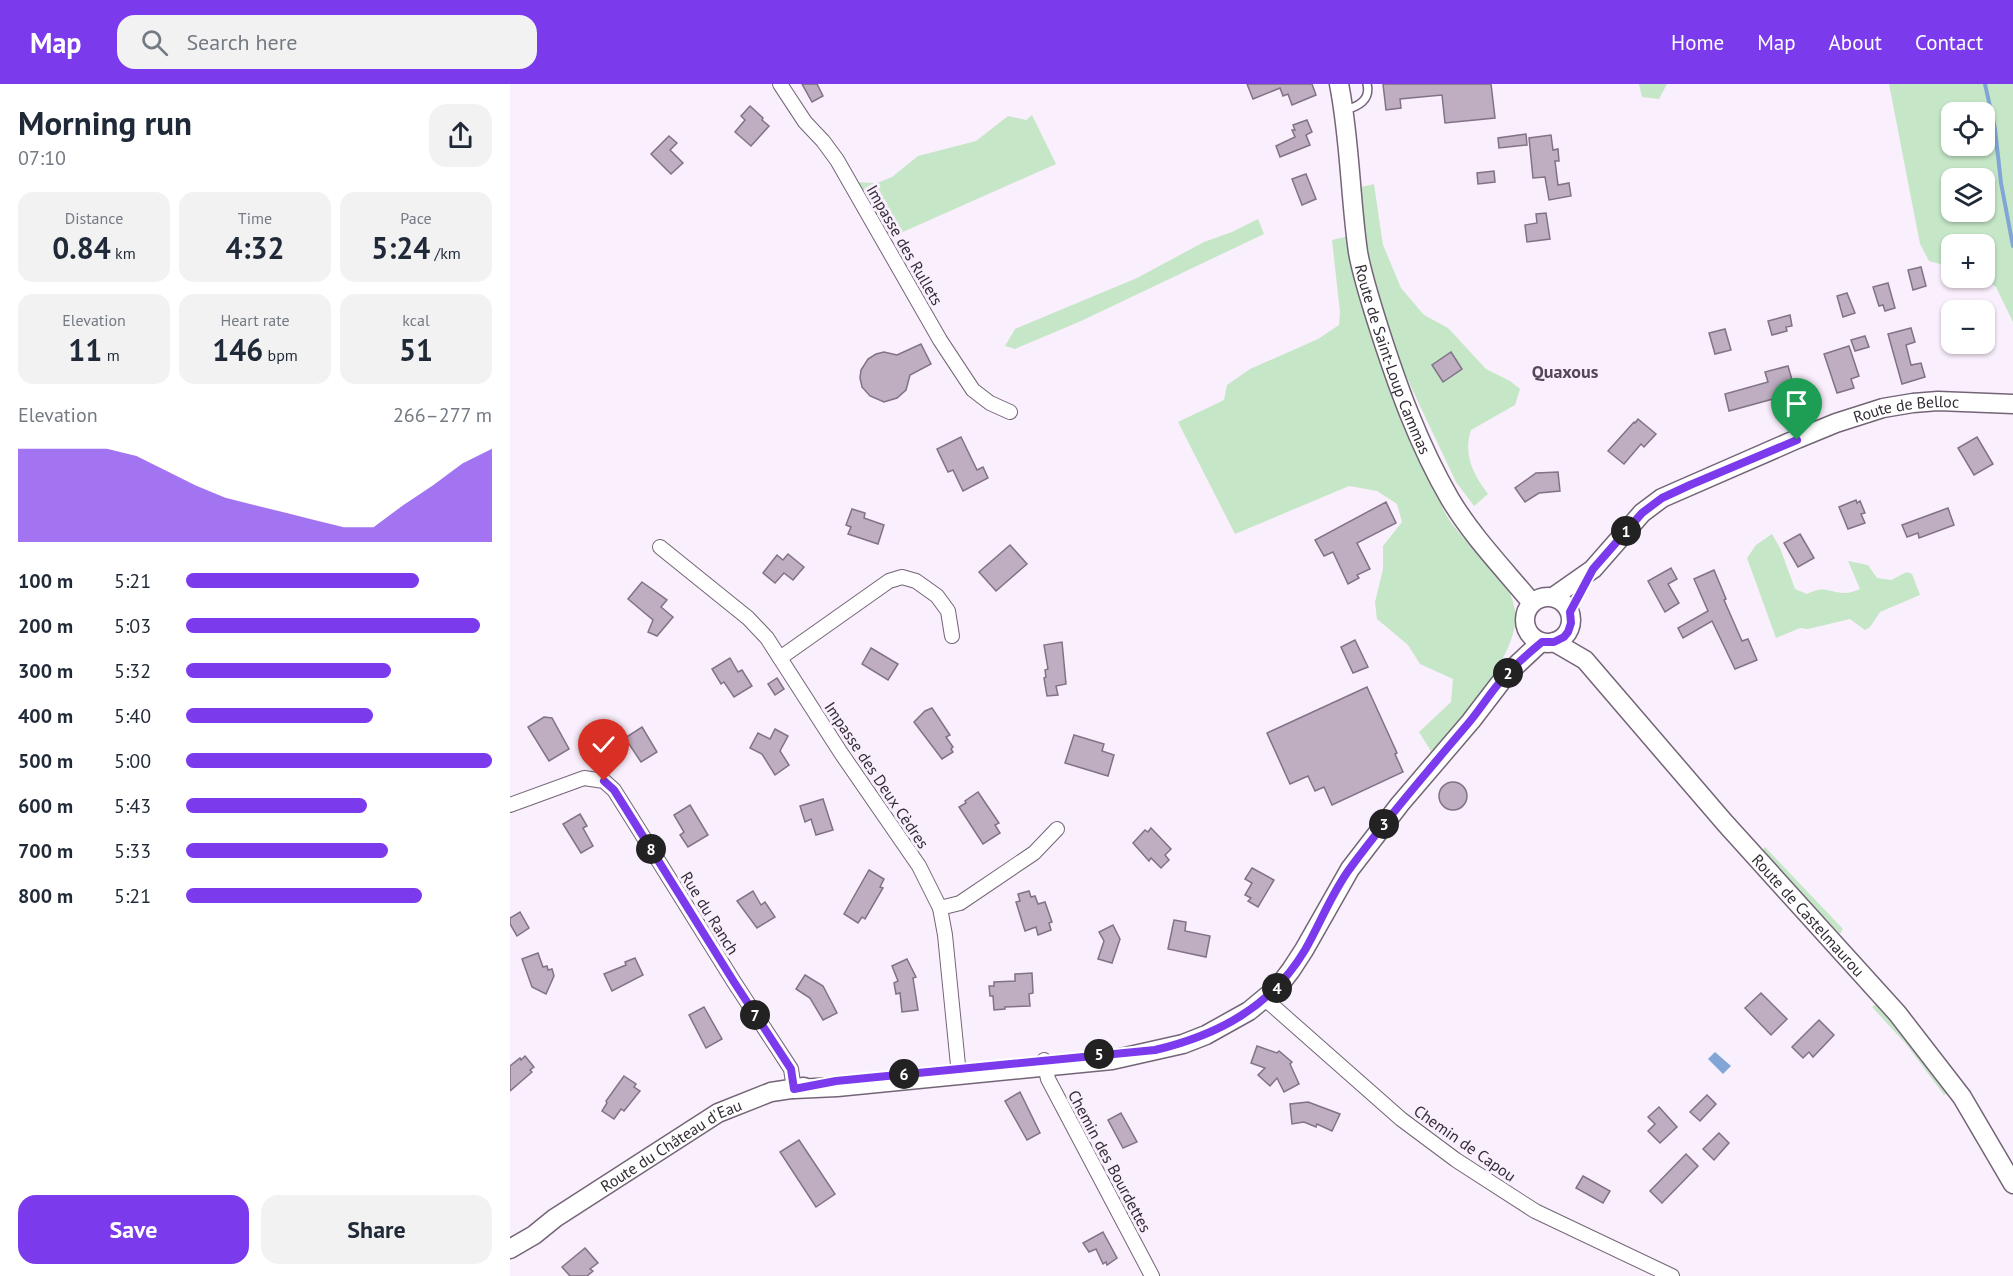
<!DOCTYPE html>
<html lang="en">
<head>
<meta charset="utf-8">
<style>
  body { margin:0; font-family:"PT Sans",sans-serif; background:#f2f2f3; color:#1f2937; height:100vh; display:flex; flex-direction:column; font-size:22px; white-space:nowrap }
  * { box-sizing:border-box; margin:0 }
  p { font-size:20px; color:#747a83 }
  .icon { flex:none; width:33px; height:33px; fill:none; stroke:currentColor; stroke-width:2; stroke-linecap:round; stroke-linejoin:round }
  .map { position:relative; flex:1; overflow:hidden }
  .drawer { display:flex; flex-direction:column; background:#fff; width:510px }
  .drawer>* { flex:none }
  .controls { position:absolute; left:1431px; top:18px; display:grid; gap:12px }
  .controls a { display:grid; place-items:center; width:54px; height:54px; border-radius:12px; background:#fff; box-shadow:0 2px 4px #0004; font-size:30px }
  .pin { position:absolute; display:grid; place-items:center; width:51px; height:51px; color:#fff; margin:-62px -26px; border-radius:50% 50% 50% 0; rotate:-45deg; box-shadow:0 0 6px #0007 }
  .pin .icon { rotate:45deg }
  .km { position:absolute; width:30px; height:30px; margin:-15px; border-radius:50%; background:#222; color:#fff; font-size:16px; line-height:30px; text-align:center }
  .round { display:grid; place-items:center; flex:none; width:63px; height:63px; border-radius:18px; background:#f2f2f3 }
  .overview { display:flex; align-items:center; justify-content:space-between; height:102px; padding:0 18px }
  h1 { font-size:33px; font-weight:700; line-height:45px }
  .metrics { display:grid; grid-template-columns:repeat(3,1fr); gap:9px; height:102px; padding:6px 18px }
  .metrics div { display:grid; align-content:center; border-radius:15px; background:#f2f2f3; text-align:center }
  .metrics b { font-size:30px; font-weight:700 }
  .metrics small { font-size:16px; font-weight:400 }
  .metrics p { font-size:16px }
  .chart { height:168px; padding:12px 18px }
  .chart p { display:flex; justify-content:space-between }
  .chart svg { width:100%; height:108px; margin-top:6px; fill:#7c3aed; opacity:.7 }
  .action { display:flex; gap:12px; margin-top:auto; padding:12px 18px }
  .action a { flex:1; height:69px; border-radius:18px; background:#7c3aed; color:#fff; font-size:24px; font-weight:700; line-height:69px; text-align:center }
  .action a+a { background:#f2f2f3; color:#1f2937 }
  ul { padding:0 18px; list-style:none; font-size:20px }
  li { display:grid; grid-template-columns:96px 72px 1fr; align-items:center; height:45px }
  li i { height:15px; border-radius:8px; background:#7c3aed }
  header { display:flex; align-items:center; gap:36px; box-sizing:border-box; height:84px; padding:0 30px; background:#7c3aed; color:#fff }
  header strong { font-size:28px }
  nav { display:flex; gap:33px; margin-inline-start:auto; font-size:21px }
  .search { width:420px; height:54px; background:#f2f2f3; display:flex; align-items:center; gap:15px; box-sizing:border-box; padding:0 21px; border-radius:18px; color:#747a83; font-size:22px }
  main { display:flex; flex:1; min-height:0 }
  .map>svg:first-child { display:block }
  .green { fill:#c5e7c7; fill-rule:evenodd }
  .water { fill:#81a6d5 }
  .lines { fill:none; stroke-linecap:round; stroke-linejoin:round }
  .stream { stroke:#81a6d5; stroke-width:4 }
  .building { fill:#bfadc2; stroke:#827286; stroke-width:1.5 }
  .service-casing { stroke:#746477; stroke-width:10 }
  .minor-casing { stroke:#746477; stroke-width:16 }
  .tertiary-casing { stroke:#746477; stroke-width:21 }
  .service { stroke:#fff; stroke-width:7 }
  .minor { stroke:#fff; stroke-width:14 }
  .tertiary { stroke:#fff; stroke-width:18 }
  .route-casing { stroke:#fff; stroke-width:12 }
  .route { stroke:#7c3aed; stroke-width:8 }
  .labels { text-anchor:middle; stroke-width:6; stroke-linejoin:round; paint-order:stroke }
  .street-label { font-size:16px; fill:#332c35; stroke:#faeffc }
  .neighbourhood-label { font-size:18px; font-weight:bold; fill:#554558; stroke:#faeffc }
</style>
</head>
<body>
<header>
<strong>Map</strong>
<div class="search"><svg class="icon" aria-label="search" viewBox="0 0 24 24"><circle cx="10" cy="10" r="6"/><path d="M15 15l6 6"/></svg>Search here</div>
<nav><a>Home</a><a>Map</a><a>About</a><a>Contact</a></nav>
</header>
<main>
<section class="drawer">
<div class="overview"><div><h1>Morning run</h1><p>07:10</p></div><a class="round"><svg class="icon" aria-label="share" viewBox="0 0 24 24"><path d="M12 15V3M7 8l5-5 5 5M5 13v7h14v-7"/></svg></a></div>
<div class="metrics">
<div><p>Distance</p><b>0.84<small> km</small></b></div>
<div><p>Time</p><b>4:32</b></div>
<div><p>Pace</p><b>5:24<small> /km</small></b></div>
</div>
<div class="metrics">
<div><p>Elevation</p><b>11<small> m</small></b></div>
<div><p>Heart rate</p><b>146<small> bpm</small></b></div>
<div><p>kcal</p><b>51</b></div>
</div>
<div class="chart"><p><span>Elevation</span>266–277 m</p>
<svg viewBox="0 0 160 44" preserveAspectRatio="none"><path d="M0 44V6L10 6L20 6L30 6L40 9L50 15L60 21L70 26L80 29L90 32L100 35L110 38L120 38L130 29L140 21L150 12L160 6V44z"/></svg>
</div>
<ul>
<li><b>100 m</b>5:21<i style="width:76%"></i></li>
<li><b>200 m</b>5:03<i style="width:96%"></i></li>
<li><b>300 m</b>5:32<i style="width:67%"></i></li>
<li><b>400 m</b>5:40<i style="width:61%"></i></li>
<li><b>500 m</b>5:00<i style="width:100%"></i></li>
<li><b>600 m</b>5:43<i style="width:59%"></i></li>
<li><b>700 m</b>5:33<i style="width:66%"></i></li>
<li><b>800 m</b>5:21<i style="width:77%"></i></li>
</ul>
<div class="action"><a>Save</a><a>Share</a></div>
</section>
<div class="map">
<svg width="1503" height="1192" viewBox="0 0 1503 1192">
  <rect width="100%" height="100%" fill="#faeffc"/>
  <g class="green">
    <polygon points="1129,0 1157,0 1149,15 1132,13"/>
    <path d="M1379 0H1503V238L1486 203 1474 194V160H1442L1441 183 1419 177 1410 160ZM1442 28H1474V62H1442ZM1442 94H1474V128H1442Z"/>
    <polygon points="522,31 546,80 377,155 345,98 367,99 382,93 408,72 466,57 498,32 516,36"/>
    <path d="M864 100 873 161 891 204 914 231 938 244 976 285 1000 297 1010 305 1005 321 961 346C953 371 963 390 978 410L964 422 946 398 886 271 855 174 851 103Z"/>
    <polygon points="748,135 754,150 571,237 505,265 495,262 505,245 627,194 694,158 722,148"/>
    <path d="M839 152C855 201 871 250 886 299 900 343 914 386 934 427 953 464 998 483 1005 526 1012 569 948 638 922 669L909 648 941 618 943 595 910 580 898 561 867 535 865 518 873 485V462L892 438 887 420 867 407 839 402 725 450 668 338 714 316 717 301 740 285 808 255 829 241 830 228 822 156Z"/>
    <path d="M1262 450 1270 464 1285 505 1297 510C1315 501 1317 508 1335 509 1340 509 1345 507 1350 505L1338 477 1358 481 1367 494 1381 496 1397 488 1402 490 1410 511 1370 528 1360 543 1355 546 1340 535 1298 545 1290 544 1266 554 1237 474 1246 461Z"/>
    <polygon points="1255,763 1333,845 1330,850 1252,767"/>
    <polygon points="1366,920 1370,920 1439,1007 1434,1011 1396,960 1362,923"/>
  </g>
  <polygon class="water" points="1205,968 1221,982 1213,990 1198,975"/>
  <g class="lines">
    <polyline class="stream" points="1475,0 1485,45 1491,99 1503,162"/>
  </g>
  <g class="building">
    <polygon points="292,0 307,0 313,12 302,18"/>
    <polygon points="737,0 802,0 806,11 782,21 778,10 773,12 770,4 743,15"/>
    <polygon points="873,0 981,0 985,34 935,39 932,11 890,15 891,24 876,26"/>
    <polygon points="240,22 253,34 252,36 259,42 241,62 225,48 235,36 231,32"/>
    <polygon points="797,36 802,48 796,51 800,61 770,73 766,62 785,53 782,46 785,46 783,41"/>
    <polygon points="1016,50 1017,61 989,64 988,54"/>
    <polygon points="1041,51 1043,66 1048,65 1049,77 1045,77 1048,101 1059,99 1061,112 1039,116 1035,93 1023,94 1019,54"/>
    <polygon points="159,52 167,59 160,66 173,79 161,90 141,70"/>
    <polygon points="984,87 985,98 968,100 967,89"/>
    <polygon points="796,90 806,115 792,121 782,95"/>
    <polygon points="1036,129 1040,155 1017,158 1015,141 1027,139 1026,130"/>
    <polygon points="1411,183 1416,202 1403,206 1398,186"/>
    <polygon points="1378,199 1385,224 1375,227 1373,221 1369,222 1363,203"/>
    <polygon points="1337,209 1345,229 1333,233 1327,212"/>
    <polygon points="1280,231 1282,242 1276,243 1277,247 1262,251 1258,237"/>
    <polygon points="1401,244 1405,258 1396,261 1401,281 1411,279 1415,293 1392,300 1378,250"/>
    <polygon points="1215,245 1221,266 1205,270 1199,249"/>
    <polygon points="1355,252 1359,263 1345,267 1341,256"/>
    <polygon points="411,260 421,280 400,291 396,306 387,314 374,318 360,312 352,303 350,294 351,286 358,275 366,270 374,268 387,271"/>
    <polygon points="1339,262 1349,292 1341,295 1344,304 1327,309 1314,270"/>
    <polygon points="941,268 952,285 933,298 922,281"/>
    <polygon points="1278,282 1287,313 1264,319 1263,315 1219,327 1215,310 1258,298 1255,288"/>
    <polygon points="1128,335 1146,350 1134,363 1131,360 1114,380 1098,367 1124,338 1125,339"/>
    <polygon points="451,353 467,386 473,383 478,394 453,407 443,386 438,388 427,365"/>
    <polygon points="1467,353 1483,380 1464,391 1448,364"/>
    <polygon points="1048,388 1050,407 1029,409 1015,418 1005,404 1026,389"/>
    <polygon points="1346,416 1347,419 1350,417 1355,429 1351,430 1355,439 1338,445 1329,423"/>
    <polygon points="876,418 886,439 847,459 860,485 847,491 849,494 838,500 823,468 814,472 805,456"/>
    <polygon points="1438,424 1444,441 1409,454 1408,449 1397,453 1392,441"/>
    <polygon points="342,425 355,429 354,434 374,441 368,460 338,450 341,443 336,441"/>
    <polygon points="1290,450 1304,474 1288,483 1274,459"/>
    <polygon points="500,461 517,480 486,507 469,488"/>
    <polygon points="278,470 294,483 283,496 274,489 265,499 253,489 267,471 273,476"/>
    <polygon points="1161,484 1167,495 1158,500 1169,519 1155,528 1138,497"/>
    <polygon points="1204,486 1216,515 1214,516 1232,557 1238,555 1247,576 1225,585 1202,537 1173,554 1168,544 1198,527 1184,495"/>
    <polygon points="132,498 157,516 151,523 163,533 147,552 138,548 143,536 118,515"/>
    <polygon points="845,556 858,583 843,589 831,563"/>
    <polygon points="552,558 556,600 546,602 548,611 537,612 534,594 536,593 535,586 538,585 534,561"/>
    <polygon points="361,564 388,580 378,596 352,580"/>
    <polygon points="220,574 228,588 232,586 242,602 224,613 214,598 211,600 202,585"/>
    <polygon points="267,594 274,605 265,611 258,600"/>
    <polygon points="857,603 887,669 885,670 893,688 822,721 814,703 805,707 798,692 780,700 757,649"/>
    <polygon points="422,624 440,651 436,653 443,663 441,665 443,668 432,675 404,638 415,627"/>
    <polygon points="34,633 42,634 59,665 39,677 18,643"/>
    <polygon points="132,643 147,668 131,678 115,654"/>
    <polygon points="265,645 278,652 270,667 279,681 265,691 252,670 240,664 248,649 260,655"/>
    <polygon points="564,651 594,660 592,667 604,671 598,692 555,679"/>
    <circle cx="943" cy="712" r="14"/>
    <polygon points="468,708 489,739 485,741 490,749 473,760 449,723 456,719 455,717"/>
    <polygon points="313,715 323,746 306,751 301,735 295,738 290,722"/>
    <polygon points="180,721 198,751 178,763 170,751 174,748 164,731"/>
    <polygon points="70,730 77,742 73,744 83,762 71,769 53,740"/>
    <polygon points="641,744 661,765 655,771 659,776 651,784 641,774 639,777 623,759 635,746 638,748"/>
    <polygon points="742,784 764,796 748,823 738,817 741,814 735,811 742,799 735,795"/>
    <polygon points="359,786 374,795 370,803 373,804 355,835 352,833 348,839 334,830"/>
    <polygon points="243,807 251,821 255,818 265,833 247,844 227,817"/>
    <polygon points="519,807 521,813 525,812 528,820 535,818 542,838 539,839 541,846 528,851 526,843 515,847 506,818 510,817 508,810"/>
    <polygon points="10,828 19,844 7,852 0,840 0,834"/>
    <polygon points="664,836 676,838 675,847 700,852 696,873 658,865"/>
    <polygon points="603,841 610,855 602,879 588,875 594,857 589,848"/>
    <polygon points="28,869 33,883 37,882 38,886 42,885 44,892 36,910 22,903 12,875"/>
    <polygon points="125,874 133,891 102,907 94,890 116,881 115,878"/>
    <polygon points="397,875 406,893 403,894 408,926 392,928 390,909 386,910 384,899 388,897 382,882"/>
    <polygon points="522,889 523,909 519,910 520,922 495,923 495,925 484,926 483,912 480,912 479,902 484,902 484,898 505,897 505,890"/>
    <polygon points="295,891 313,902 327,929 313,936 300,914 286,905"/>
    <polygon points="1251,909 1277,935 1261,951 1235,924"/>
    <polygon points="194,923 212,955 196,964 179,931"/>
    <polygon points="1309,936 1324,951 1303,973 1299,968 1293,974 1282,963"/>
    <polygon points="747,962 767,969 769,967 782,978 780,980 789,1000 774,1008 767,994 760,1002 748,991 755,984 741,979"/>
    <polygon points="15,972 24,983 20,986 22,988 0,1007 0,982 10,974 11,976"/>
    <polygon points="114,992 126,1000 124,1003 130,1007 114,1027 111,1025 104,1035 92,1027 97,1019 96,1017"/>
    <polygon points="510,1008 530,1049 517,1056 495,1017"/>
    <polygon points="1197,1011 1206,1020 1190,1037 1180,1028"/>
    <polygon points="798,1018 830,1030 822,1047 807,1040 806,1043 794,1038 782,1040 780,1020"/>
    <polygon points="1149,1023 1167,1043 1150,1059 1138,1047 1145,1040 1138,1033"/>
    <polygon points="611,1029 627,1058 613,1064 598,1036"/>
    <polygon points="1209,1049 1219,1059 1204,1076 1193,1065"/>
    <polygon points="289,1056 325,1110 306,1123 270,1068"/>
    <polygon points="1176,1070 1188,1082 1152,1119 1140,1107"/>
    <polygon points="1073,1092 1100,1107 1093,1119 1066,1104"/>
    <polygon points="593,1148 607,1174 597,1181 596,1178 593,1180 586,1165 579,1168 573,1159"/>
    <polygon points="75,1164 88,1179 80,1185 83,1187 77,1192 60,1192 52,1183"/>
  </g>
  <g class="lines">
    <defs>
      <path id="service" d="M834 26C848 23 861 16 857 0"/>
      <g id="minor">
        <polyline points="270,0 295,38 313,57 327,76 430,256 463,306 480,319 500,328"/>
        <polyline points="150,463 238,534 257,554 331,669 409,782 430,824 435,851 449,991"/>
        <polyline points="270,574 379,497 392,493 406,497 427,512 438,527 442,552"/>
        <polyline points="0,721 74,694 94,697 104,706 116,725 224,898 281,985 284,1005"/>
        <polyline points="430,824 450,819 524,769 547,745"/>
        <polyline points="755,915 891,1035 946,1076 1025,1127 1162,1192"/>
        <polyline points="534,976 538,995 642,1192"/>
      </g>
      <g id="tertiary">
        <path id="s1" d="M829 0C840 55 840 112 848 168 852 191 860 215 867 238 886 298 908 360 940 415 962 452 994 485 1022 519"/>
        <circle cx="1038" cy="536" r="23"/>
        <path id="s2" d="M1043 513 1083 485 1132 429 1152 414 1287 355 1326 339 1373 324 1403 319 1428 317 1503 320"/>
        <path id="s3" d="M1044 558 1075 576 1215 739 1387 929 1452 1013 1503 1100"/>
        <polyline points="284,1005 327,1003 602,976 673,960 696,951 739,927 768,903 781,886 794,866 840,785 890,720 961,637 997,590 1031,558"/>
        <path id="s4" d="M0 1165 24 1151 45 1134 208 1029 261 1008 294 1003"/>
      </g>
    </defs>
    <use href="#service" class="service-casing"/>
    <use href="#minor" class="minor-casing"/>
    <use href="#tertiary" class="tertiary-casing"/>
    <use href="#service" class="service"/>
    <use href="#minor" class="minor"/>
    <use href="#tertiary" class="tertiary"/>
  </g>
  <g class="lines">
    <defs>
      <path id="route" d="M94 697 104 706 116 725 224 898 281 985 284 1005 326 997 645 966C708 951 761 923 795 866 811 838 822 808 841 783 877 734 917 688 956 642 971 625 982 605 998 589 1008 578 1020 568 1032 558H1044L1054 553 1058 548 1061 539 1060 528 1083 485 1132 429 1152 414 1180 401 1287 356"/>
    </defs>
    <use href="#route" class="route-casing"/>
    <use href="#route" class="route"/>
  </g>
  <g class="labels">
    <g class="street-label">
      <text transform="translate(395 161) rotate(60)" y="6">Impasse des Rullets</text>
      <text dy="6" stroke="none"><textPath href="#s1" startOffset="282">Route de Saint-Loup Cammas</textPath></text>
      <text dy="6" stroke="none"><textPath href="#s2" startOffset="410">Route de Belloc</textPath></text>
      <text transform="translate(367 691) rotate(56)" y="6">Impasse des Deux Cèdres</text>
      <text transform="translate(200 829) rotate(58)" y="6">Rue du Ranch</text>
      <text dy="6" stroke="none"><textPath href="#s3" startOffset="375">Route de Castelmaurou</textPath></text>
      <text transform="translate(955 1059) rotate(35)" y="6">Chemin de Capou</text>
      <text dy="6" stroke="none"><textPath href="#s4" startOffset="192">Route du Château d'Eau</textPath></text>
      <text transform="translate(600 1077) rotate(62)" y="6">Chemin des Bourdettes</text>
    </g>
    <g class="neighbourhood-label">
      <text x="1055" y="294">Quaxous</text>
    </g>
  </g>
</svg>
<div class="controls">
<a><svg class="icon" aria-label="locate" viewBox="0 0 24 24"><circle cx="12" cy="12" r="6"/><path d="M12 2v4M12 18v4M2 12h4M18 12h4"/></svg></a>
<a><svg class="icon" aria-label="layers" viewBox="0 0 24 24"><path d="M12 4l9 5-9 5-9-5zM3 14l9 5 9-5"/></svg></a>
<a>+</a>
<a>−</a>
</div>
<div class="pin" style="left:1287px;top:356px;background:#1e9e55"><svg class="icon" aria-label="arrive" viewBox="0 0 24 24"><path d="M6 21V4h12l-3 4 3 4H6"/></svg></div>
<div class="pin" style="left:94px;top:697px;background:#d93025"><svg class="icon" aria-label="check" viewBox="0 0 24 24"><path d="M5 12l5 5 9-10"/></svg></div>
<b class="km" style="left:1116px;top:447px">1</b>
<b class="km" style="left:998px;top:589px">2</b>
<b class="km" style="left:874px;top:740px">3</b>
<b class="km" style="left:767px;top:904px">4</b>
<b class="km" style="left:589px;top:970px">5</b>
<b class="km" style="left:394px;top:990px">6</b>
<b class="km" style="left:245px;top:931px">7</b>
<b class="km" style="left:141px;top:765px">8</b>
</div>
</main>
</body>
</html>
